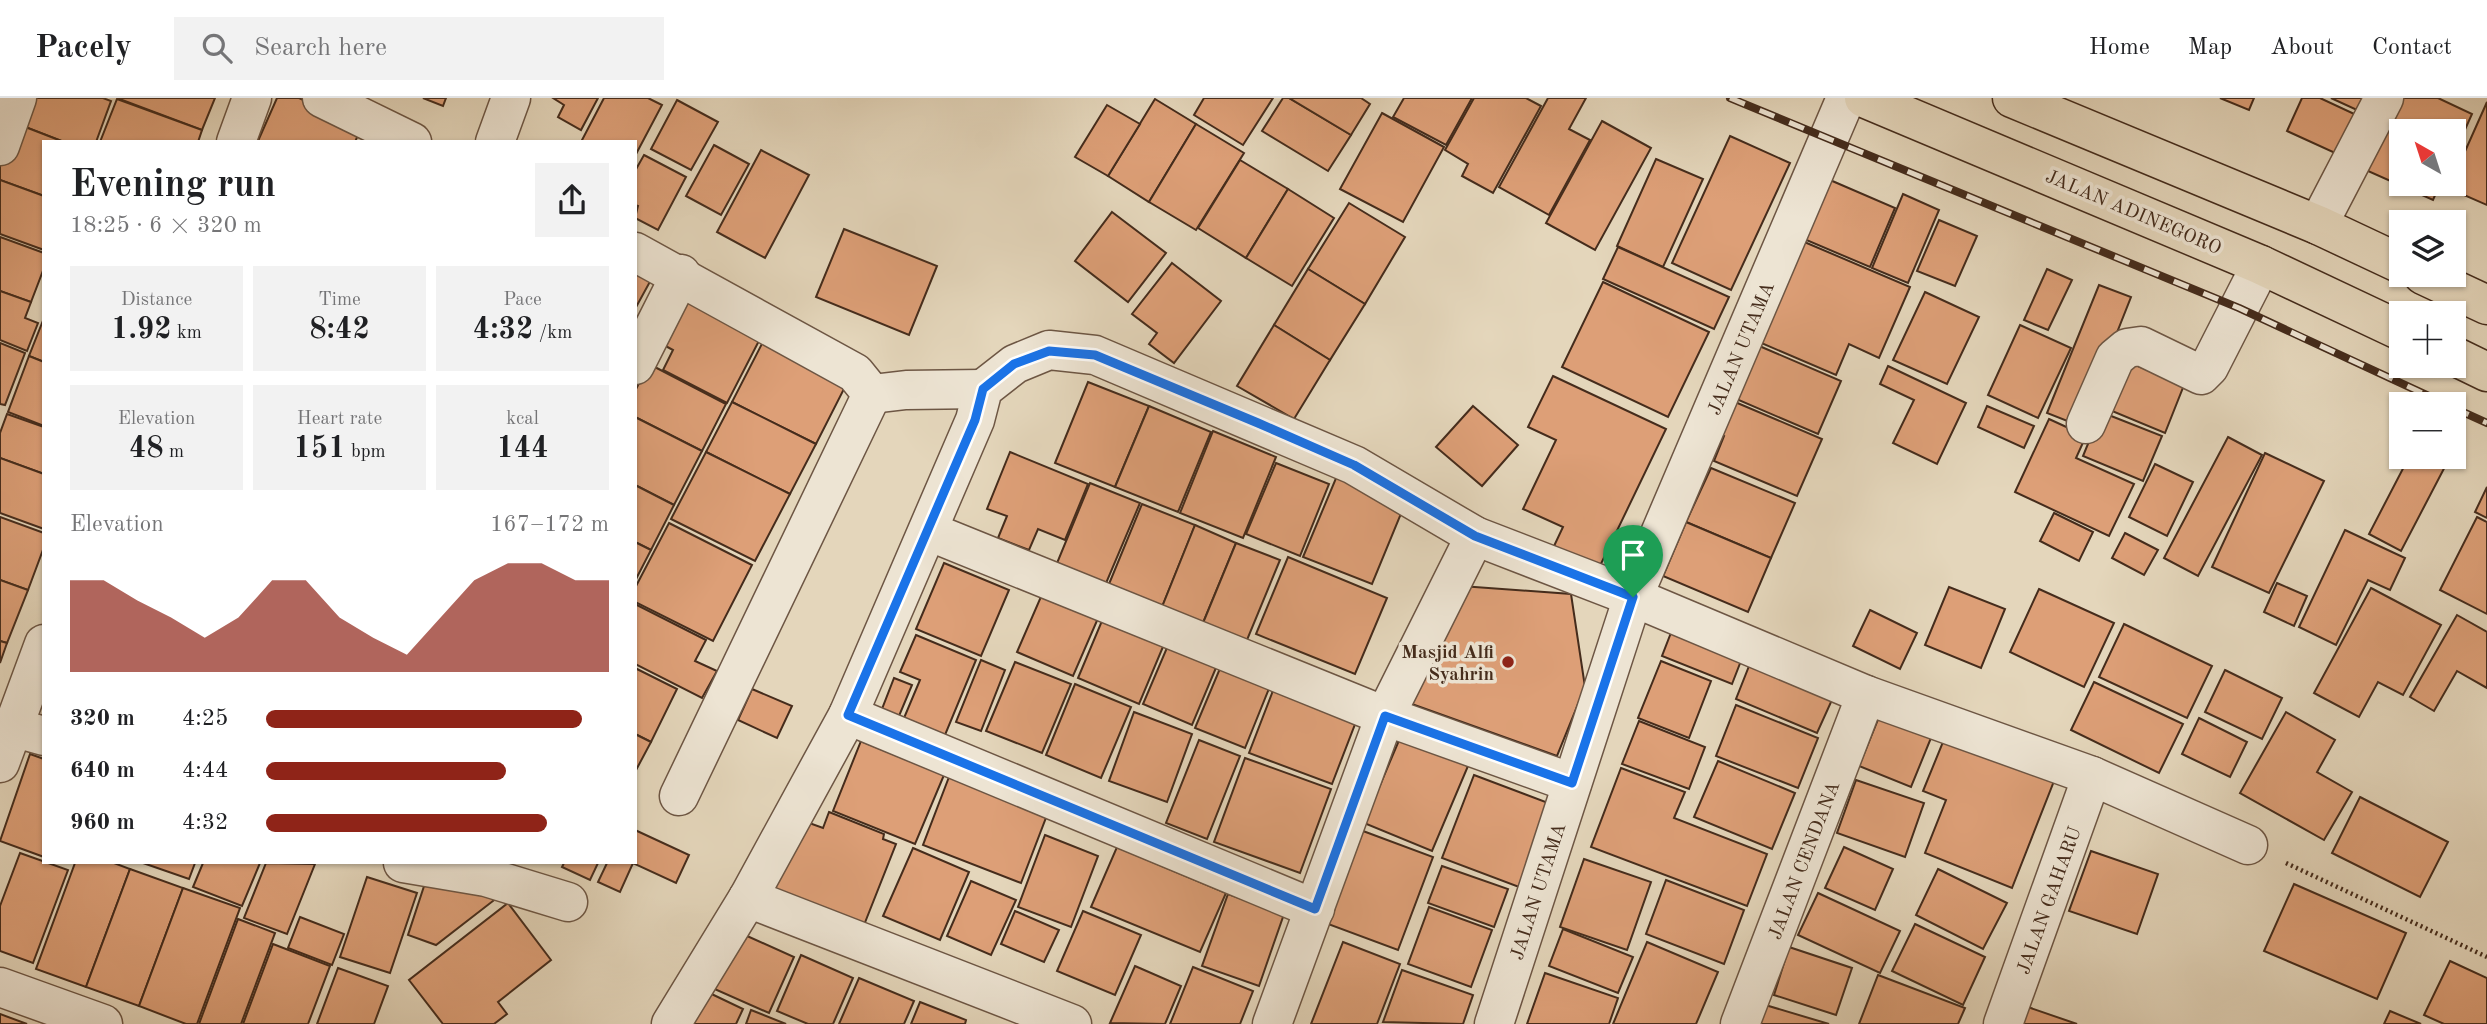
<!DOCTYPE html>
<html lang="en">
<head>
<meta charset="utf-8">
<style>
  body { margin:0; font-family:"Old Standard TT",serif; background:#f2f2f2; color:#202124; height:100vh; display:flex; flex-direction:column; font-size:26px; white-space:nowrap }
  * { box-sizing:border-box; margin:0 }
  p { font-size:23px; color:#757577 }
  .icon { flex:none; width:38px; height:38px; fill:none; stroke:currentColor; stroke-width:2; stroke-linecap:round; stroke-linejoin:round }
  .map { position:relative; flex:1; overflow:hidden }
  .sheet { position:absolute; left:42px; top:42px; width:595px; height:724px; display:flex; flex-direction:column; background:#fff; border-radius:0px; box-shadow:0 2px 5px #0004 }
  .sheet>* { flex:none }
  .needle { width:46px; rotate:321deg }
  .tools { position:absolute; left:2389px; top:21px; display:grid; gap:14px }
  .tools a { display:grid; place-items:center; width:77px; height:77px; border-radius:0px; background:#fff; box-shadow:0 2px 5px #0004; font-size:35px }
  .pin { position:absolute; display:grid; place-items:center; width:60px; height:60px; color:#fff; margin:-72px -30px; border-radius:50% 50% 50% 0; rotate:-45deg; box-shadow:0 0 7px #0007 }
  .pin .icon { rotate:45deg }
  .round { display:grid; place-items:center; flex:none; width:74px; height:74px; border-radius:0px; background:#f2f2f2 }
  .summary { display:flex; align-items:center; justify-content:space-between; height:119px; padding:0 28px }
  h1 { font-size:38px; font-weight:700; line-height:52px }
  .figures { display:grid; grid-template-columns:repeat(3,1fr); gap:10px; height:119px; padding:7px 28px }
  .figures div { display:grid; align-content:center; border-radius:0px; background:#f2f2f2; text-align:center }
  .figures b { font-size:30px; font-weight:700 }
  .figures small { font-size:19px; font-weight:400 }
  .figures p { font-size:19px }
  .chart { height:196px; padding:14px 28px }
  .chart p { display:flex; justify-content:space-between }
  .chart svg { width:100%; height:126px; margin-top:7px; fill:#8f2418; opacity:.7 }
  ul { padding:0 28px; list-style:none; font-size:23px }
  li { display:grid; grid-template-columns:112px 84px 1fr; align-items:center; height:52px }
  li i { height:18px; border-radius:9px; background:#8f2418 }
  header { display:flex; align-items:center; gap:42px; box-sizing:border-box; height:98px; padding:0 35px; background:#fff; border-bottom:2px solid #e0e0e0 }
  header strong { font-size:33px }
  nav { display:flex; gap:38px; margin-inline-start:auto; font-size:24px }
  .search { width:490px; height:63px; background:#f2f2f2; display:flex; align-items:center; gap:18px; box-sizing:border-box; padding:0 24px; border-radius:0px; color:#757577; font-size:26px }
  .map>svg:first-child { display:block }
  .building { fill:#dd9f77; stroke:#452c1c; stroke-width:2 }
  .lines { fill:none; stroke-linecap:round; stroke-linejoin:round }
  .minor-casing { stroke:#6d5644; stroke-width:41 }
  .trunk-casing { stroke:#452c1c; stroke-width:41 }
  .path { stroke:#452c1c; stroke-width:4.5; stroke-dasharray:2 3.5; stroke-linecap:butt }
  .minor { stroke:#ede4d3; stroke-width:38 }
  .trunk { stroke:#e4d6bb; stroke-width:38 }
  .rail-casing { stroke:#452c1c; stroke-width:8 }
  .rail { stroke:#ede4d3; stroke-width:5; stroke-dasharray:16; stroke-linecap:butt }
  .route-casing { stroke:#fff; stroke-width:14 }
  .route { stroke:#1a73e8; stroke-width:9 }
  .poi-dot { fill:#8f2418; stroke:#ede4d3; stroke-width:2.5 }
  .labels { text-anchor:middle; stroke-width:7; stroke-linejoin:round; paint-order:stroke }
  .street-label { font-size:19px; fill:#452c1c; stroke:#ede4d3 }
  .poi-label { font-size:19px; font-weight:bold; fill:#452c1c; stroke:#ede4d3; text-anchor:end }
</style>
</head>
<body>
<header>
<strong>Pacely</strong>
<div class="search"><svg class="icon" aria-label="search" viewBox="0 0 24 24"><circle cx="10" cy="10" r="6"/><path d="M15 15l6 6"/></svg>Search here</div>
<nav><a>Home</a><a>Map</a><a>About</a><a>Contact</a></nav>
</header>
<div class="map">
<svg width="2487" height="926" viewBox="0 0 2487 926">
  <rect width="100%" height="100%" fill="#e4d6bb"/>
  <filter id="stains"><feTurbulence type="fractalNoise" baseFrequency=".00286" numOctaves="4"/><feColorMatrix values="0 0 0 0 .2 0 0 0 0 .09 0 0 0 0 .02 0 0 0 .5 -.17"/></filter>
  <radialGradient id="worn" r=".72"><stop offset=".6" stop-color="#630" stop-opacity="0"/><stop offset="1" stop-color="#630" stop-opacity=".3"/></radialGradient>
  <g class="building">
    <polygon points="24,0 103,0 111,3 96,44 64,44 15,25"/>
    <polygon points="117,0 215,0 202,32"/>
    <polygon points="277,0 299,0 362,28 355,44 258,43"/>
    <polygon points="423,0 446,0 443,8"/>
    <polygon points="553,0 598,0 581,32 558,19 564,7"/>
    <polygon points="604,0 648,0 662,7 635,58 635,44 581,44"/>
    <polygon points="1204,0 1273,0 1243,47 1194,17"/>
    <polygon points="1283,0 1289,0 1351,37 1328,73 1262,33"/>
    <polygon points="1289,0 1361,0 1370,6 1351,37"/>
    <polygon points="1404,0 1472,0 1446,47 1393,19"/>
    <polygon points="1474,0 1526,0 1541,8 1493,95 1462,78 1468,66 1445,52"/>
    <polygon points="1548,0 1586,0 1569,31 1590,42 1549,117 1499,89"/>
    <polygon points="2220,0 2254,0 2249,12"/>
    <polygon points="2302,0 2320,0 2365,21 2346,60 2287,33"/>
    <polygon points="2331,0 2379,0 2370,18"/>
    <polygon points="2391,0 2438,0 2472,16 2454,56 2454,33 2401,33 2401,86 2440,86 2433,102 2359,69"/>
    <polygon points="117,1 202,32 198,44 100,44"/>
    <polygon points="1155,1 1196,26 1149,104 1108,78"/>
    <polygon points="677,2 718,24 691,72 651,51"/>
    <polygon points="2487,4 2487,107 2448,90 2454,86 2454,78"/>
    <polygon points="1107,7 1140,26 1108,78 1075,59"/>
    <polygon points="1382,15 1444,49 1403,124 1340,91"/>
    <polygon points="1602,23 1651,50 1595,152 1546,125"/>
    <polygon points="15,25 64,44 44,44 44,98 0,82 0,64"/>
    <polygon points="1196,26 1244,55 1196,132 1149,104"/>
    <polygon points="1730,38 1790,65 1731,192 1672,165"/>
    <polygon points="714,47 749,66 721,117 686,98"/>
    <polygon points="761,52 809,77 765,160 717,134"/>
    <polygon points="644,57 686,79 658,132 635,120 638,108 635,107 635,73"/>
    <polygon points="1656,61 1703,81 1663,169 1617,148"/>
    <polygon points="1240,62 1288,91 1246,160 1198,130"/>
    <polygon points="0,82 44,98 44,152 0,136"/>
    <polygon points="1830,82 1895,110 1870,169 1804,141"/>
    <polygon points="1288,91 1334,120 1292,188 1246,160"/>
    <polygon points="1903,96 1939,112 1908,185 1872,170"/>
    <polygon points="1349,105 1405,139 1365,206 1308,171"/>
    <polygon points="1112,114 1166,155 1128,204 1075,163"/>
    <polygon points="1939,122 1977,138 1955,188 1917,173"/>
    <polygon points="844,131 937,168 909,237 816,199"/>
    <polygon points="0,139 44,155 44,170 31,204 0,193"/>
    <polygon points="1795,140 1910,189 1879,260 1849,246 1836,277 1752,241"/>
    <polygon points="1618,149 1729,199 1714,231 1603,181"/>
    <polygon points="1172,165 1221,203 1174,265 1149,246 1157,235 1132,216"/>
    <polygon points="635,171 652,180 635,211"/>
    <polygon points="1308,171 1365,206 1330,262 1274,227"/>
    <polygon points="2047,171 2072,182 2048,232 2024,222"/>
    <polygon points="1603,184 1709,234 1668,319 1562,269"/>
    <polygon points="2099,187 2131,199 2080,328 2047,315"/>
    <polygon points="687,191 765,231 727,305 663,272 673,252 660,245"/>
    <polygon points="0,193 31,204 25,220 38,225 27,253 0,242"/>
    <polygon points="1925,194 1979,219 1947,286 1893,262"/>
    <polygon points="44,220 44,264 29,258"/>
    <polygon points="1274,227 1330,262 1294,321 1237,288"/>
    <polygon points="2020,227 2071,250 2038,320 1988,297"/>
    <polygon points="765,240 848,283 816,346 732,304"/>
    <polygon points="1750,244 1841,283 1818,336 1727,297"/>
    <polygon points="0,245 25,255 5,307 0,306"/>
    <polygon points="29,258 44,264 44,328 8,314"/>
    <polygon points="2121,261 2184,287 2165,335 2100,308"/>
    <polygon points="649,266 726,306 702,353 635,319 635,293"/>
    <polygon points="1888,268 1966,305 1937,366 1893,345 1914,302 1880,286"/>
    <polygon points="1553,278 1666,331 1599,470 1554,448 1563,429 1523,411 1556,342 1528,329"/>
    <polygon points="1088,284 1149,308 1115,389 1055,365"/>
    <polygon points="1728,301 1822,341 1797,398 1714,363 1724,338 1714,334"/>
    <polygon points="732,304 816,346 790,396 706,354"/>
    <polygon points="1149,308 1211,334 1178,414 1115,389"/>
    <polygon points="1473,308 1518,347 1482,388 1436,349"/>
    <polygon points="1987,308 2034,328 2024,350 1978,329"/>
    <polygon points="2101,314 2162,338 2143,383 2083,358"/>
    <polygon points="7,316 44,329 44,376 0,360 0,335"/>
    <polygon points="635,319 702,353 674,407 635,387"/>
    <polygon points="2049,321 2086,338 2076,360 2134,386 2109,438 2015,394"/>
    <polygon points="1213,333 1276,359 1243,440 1180,415"/>
    <polygon points="2228,339 2262,357 2198,478 2164,460"/>
    <polygon points="706,354 790,396 755,463 671,421"/>
    <polygon points="1010,354 1088,386 1065,442 1038,431 1029,452 998,440 1007,418 987,411"/>
    <polygon points="2265,355 2324,383 2269,495 2212,469"/>
    <polygon points="2409,359 2450,359 2401,453 2369,436"/>
    <polygon points="0,360 44,376 44,431 0,415"/>
    <polygon points="1276,365 1329,386 1300,458 1246,436"/>
    <polygon points="2155,366 2193,384 2167,438 2129,419"/>
    <polygon points="1711,370 1795,405 1771,460 1686,424"/>
    <polygon points="1339,373 1407,401 1372,486 1303,459"/>
    <polygon points="1090,385 1140,405 1104,490 1055,470"/>
    <polygon points="635,387 674,407 651,452 635,444"/>
    <polygon points="2487,389 2487,420 2475,414"/>
    <polygon points="1142,406 1195,427 1162,509 1109,486"/>
    <polygon points="2054,415 2093,434 2079,463 2040,443"/>
    <polygon points="0,419 44,435 44,449 28,492 0,482"/>
    <polygon points="2477,419 2487,424 2487,516 2440,492"/>
    <polygon points="1686,424 1771,460 1748,514 1663,478"/>
    <polygon points="669,425 752,467 713,543 635,504 635,490"/>
    <polygon points="1195,427 1236,445 1203,525 1162,509"/>
    <polygon points="2345,432 2405,460 2390,492 2368,482 2336,547 2299,529"/>
    <polygon points="2125,435 2158,452 2144,477 2112,460"/>
    <polygon points="635,444 651,452 635,483"/>
    <polygon points="1236,445 1280,462 1247,542 1203,525"/>
    <polygon points="1288,459 1387,500 1355,576 1256,536"/>
    <polygon points="944,465 1009,492 981,558 916,531"/>
    <polygon points="0,482 28,492 7,545 0,543"/>
    <polygon points="2277,485 2307,498 2294,528 2264,514"/>
    <polygon points="1461,488 1571,496 1585,589 1557,658 1409,605"/>
    <polygon points="1949,489 2005,511 1981,570 1925,547"/>
    <polygon points="2371,490 2441,527 2403,597 2378,584 2359,619 2314,595"/>
    <polygon points="2039,491 2114,525 2084,589 2010,554"/>
    <polygon points="1043,494 1099,518 1073,578 1017,554"/>
    <polygon points="635,506 706,542 695,563 717,573 702,600 635,566"/>
    <polygon points="1870,512 1917,535 1900,571 1853,548"/>
    <polygon points="2457,517 2487,534 2487,590 2457,573 2434,613 2410,599"/>
    <polygon points="1104,518 1165,544 1139,606 1078,580"/>
    <polygon points="2124,526 2212,568 2187,620 2099,579"/>
    <polygon points="1674,527 1744,555 1732,586 1662,558"/>
    <polygon points="916,537 976,562 945,637 904,620 920,582 900,574"/>
    <polygon points="0,543 7,545 0,565"/>
    <polygon points="1169,545 1218,565 1192,627 1143,606"/>
    <polygon points="1753,558 1836,593 1817,635 1736,601"/>
    <polygon points="981,562 1005,572 981,633 956,624"/>
    <polygon points="1661,563 1711,583 1689,640 1638,620"/>
    <polygon points="1015,564 1071,586 1042,655 986,633"/>
    <polygon points="1221,568 1270,588 1245,650 1195,630"/>
    <polygon points="635,570 677,591 651,644 635,636"/>
    <polygon points="2225,572 2282,600 2262,641 2205,614"/>
    <polygon points="894,580 912,587 899,618 882,611"/>
    <polygon points="2094,584 2183,626 2159,675 2071,632"/>
    <polygon points="1075,586 1131,609 1101,680 1046,657"/>
    <polygon points="1274,590 1357,621 1332,686 1249,655"/>
    <polygon points="752,591 792,608 777,640 738,622"/>
    <polygon points="1736,607 1818,640 1798,690 1716,658"/>
    <polygon points="1134,614 1192,636 1167,704 1109,683"/>
    <polygon points="1881,614 1933,635 1911,689 1859,668"/>
    <polygon points="2286,614 2335,642 2317,674 2352,694 2324,742 2240,695"/>
    <polygon points="2199,620 2247,644 2230,679 2182,656"/>
    <polygon points="1639,623 1705,649 1689,691 1622,666"/>
    <polygon points="635,636 651,644 635,674"/>
    <polygon points="1945,639 2054,683 2012,790 1925,755 1946,702 1923,693"/>
    <polygon points="1400,640 1468,668 1432,753 1364,725"/>
    <polygon points="1199,642 1240,658 1207,741 1166,725"/>
    <polygon points="861,643 944,677 915,746 833,713"/>
    <polygon points="30,656 44,661 44,759 0,743"/>
    <polygon points="1245,660 1331,691 1300,775 1214,744"/>
    <polygon points="1718,663 1795,695 1772,751 1694,719"/>
    <polygon points="1621,670 1685,694 1674,720 1767,756 1747,808 1591,749"/>
    <polygon points="1474,677 1551,706 1519,789 1442,760"/>
    <polygon points="949,679 1047,717 1021,785 923,747"/>
    <polygon points="1856,682 1924,705 1905,759 1837,735"/>
    <polygon points="2360,699 2448,744 2420,799 2332,755"/>
    <polygon points="829,714 884,736 883,741 896,746 864,827 773,791 801,722 823,730"/>
    <polygon points="635,732 689,757 676,785 633,765 620,794 598,784 607,765 635,765"/>
    <polygon points="1363,733 1433,759 1398,852 1328,826"/>
    <polygon points="1045,737 1098,758 1071,829 1018,809"/>
    <polygon points="1117,749 1226,795 1200,854 1091,809"/>
    <polygon points="1844,749 1893,771 1875,812 1825,790"/>
    <polygon points="913,750 969,774 940,842 883,818"/>
    <polygon points="2091,753 2158,776 2137,836 2069,813"/>
    <polygon points="20,755 68,772 33,865 0,853 0,808"/>
    <polygon points="1584,761 1651,784 1627,852 1560,829"/>
    <polygon points="75,765 114,765 130,771 86,889 36,871"/>
    <polygon points="143,765 195,765 189,781"/>
    <polygon points="203,765 260,765 242,808 193,789"/>
    <polygon points="266,765 315,766 287,836 244,820"/>
    <polygon points="564,765 598,765 590,782 562,769"/>
    <polygon points="1442,768 1508,791 1494,829 1428,805"/>
    <polygon points="130,771 183,790 139,908 86,889"/>
    <polygon points="1938,771 2007,805 1983,851 1916,817"/>
    <polygon points="429,773 502,796 436,847 408,837"/>
    <polygon points="367,779 417,795 390,875 340,859"/>
    <polygon points="1666,782 1744,812 1724,866 1646,836"/>
    <polygon points="971,783 1016,802 991,857 947,838"/>
    <polygon points="2294,786 2406,835 2377,901 2264,853"/>
    <polygon points="183,790 240,810 197,926 186,926 139,908"/>
    <polygon points="1818,795 1900,833 1880,875 1798,837"/>
    <polygon points="1228,796 1284,816 1259,888 1202,868"/>
    <polygon points="508,805 551,862 498,904 507,916 494,926 443,926 409,882"/>
    <polygon points="1429,809 1492,832 1471,889 1408,866"/>
    <polygon points="1015,813 1059,832 1044,864 1001,846"/>
    <polygon points="1083,813 1141,837 1115,897 1057,873"/>
    <polygon points="300,819 344,836 332,867 288,850"/>
    <polygon points="238,821 275,835 241,926 199,926"/>
    <polygon points="1915,826 1985,859 1963,907 1892,873"/>
    <polygon points="1563,831 1633,859 1618,895 1549,868"/>
    <polygon points="736,833 794,859 769,915 710,889"/>
    <polygon points="1343,844 1400,866 1377,926 1311,926"/>
    <polygon points="1647,844 1718,874 1696,926 1613,926"/>
    <polygon points="273,846 330,868 308,926 243,926"/>
    <polygon points="1789,849 1852,870 1836,917 1774,897"/>
    <polygon points="801,857 853,880 833,926 808,926 777,913"/>
    <polygon points="2450,863 2487,880 2487,926 2444,926 2424,917"/>
    <polygon points="1135,868 1181,888 1165,926 1110,925"/>
    <polygon points="1193,869 1253,893 1240,926 1170,926"/>
    <polygon points="338,870 388,888 374,926 317,926"/>
    <polygon points="1402,872 1473,897 1463,926 1383,924"/>
    <polygon points="1545,875 1618,900 1609,926 1527,926"/>
    <polygon points="1878,877 1965,910 1958,926 1859,926"/>
    <polygon points="859,880 914,903 904,926 839,926"/>
    <polygon points="699,890 743,911 736,926 682,926"/>
    <polygon points="920,904 966,922 965,926 911,926"/>
    <polygon points="1762,906 1829,926 1756,926"/>
    <polygon points="2022,907 2077,926 2015,926"/>
    <polygon points="751,912 786,926 746,926"/>
    <polygon points="2390,913 2421,926 2384,926"/>
    <polygon points="0,916 27,926 0,926"/>
  </g>
  <g class="lines">
    <defs>
      <g id="minor">
        <polyline points="322,0 412,44"/>
        <polyline points="236,44 252,0"/>
        <polyline points="495,44 511,0"/>
        <polyline points="0,48 17,0"/>
        <polyline points="2318,127 2384,0"/>
        <polyline points="635,154 855,275 872,296 679,698"/>
        <polyline points="635,267 681,176"/>
        <polyline points="872,296 906,292 983,291"/>
        <polyline points="2086,326 2115,260 2127,250 2141,248 2201,277 2209,269 2261,167"/>
        <polyline points="928,433 1385,618 1572,685"/>
        <polyline points="848,617 1315,811"/>
        <polyline points="12,629 44,638"/>
        <polyline points="0,665 44,546"/>
        <polyline points="403,765 486,779 568,804"/>
        <polyline points="748,800 1072,926"/>
        <polyline points="0,889 103,926"/>
        <polyline points="671,926 748,800 848,617 975,322 983,291 1015,266 1049,252 1095,257 1354,367 1475,438 1633,499 1866,597 2092,678 2248,747"/>
        <polyline points="1272,926 1385,618 1475,438"/>
        <polyline points="1494,926 1633,499 1846,0"/>
        <polyline points="1740,926 1866,597"/>
        <polyline points="2003,926 2092,678"/>
      </g>
      <g id="trunk">
        <polyline points="1864,0 2261,167 2401,233"/>
        <polyline points="2012,0 2318,127 2401,166"/>
        <polyline points="2423,177 2487,207"/>
        <polyline points="2454,258 2487,274"/>
      </g>
    </defs>
    <use href="#minor" class="minor-casing"/>
    <use href="#trunk" class="trunk-casing"/>
    <polyline class="path" points="2286,765 2487,859"/>
    <use href="#minor" class="minor"/>
    <use href="#trunk" class="trunk"/>
    <defs>
      <g id="rail">
        <polyline points="1730,0 2239,210 2446,306"/>
        <polyline points="2454,310 2487,325"/>
      </g>
    </defs>
    <use href="#rail" class="rail-casing"/>
    <use href="#rail" class="rail"/>
  </g>
  <g class="lines">
    <defs>
      <polygon id="route" points="1049,253 1095,257 1258,325 1354,367 1475,438 1633,499 1572,685 1385,618 1315,811 848,617 975,322 983,291 1014,266"/>
    </defs>
    <use href="#route" class="route-casing"/>
    <use href="#route" class="route"/>
  </g>
  <circle class="poi-dot" cx="1508" cy="564" r="7"/>
  <g class="labels">
    <g class="street-label">
      <text transform="translate(2134 113) rotate(23)" y="7">JALAN ADINEGORO</text>
      <text transform="translate(1740 250) rotate(-67)" y="7">JALAN UTAMA</text>
      <text transform="translate(1803 762) rotate(-69)" y="7">JALAN CENDANA</text>
      <text transform="translate(1537 793) rotate(-72)" y="7">JALAN UTAMA</text>
      <text transform="translate(2048 802) rotate(-70)" y="7">JALAN GAHARU</text>
    </g>
    <g class="poi-label">
      <text x="1494" y="560">Masjid Alfi<tspan x="1494" dy="22">Syahrin</tspan></text>
    </g>
  </g>
  <rect width="100%" height="100%" filter="url(#stains)"/>
  <rect width="100%" height="100%" fill="url(#worn)"/>
</svg>
<div class="tools">
<a><svg class="needle" viewBox="-14 -14 28 28"><path d="M0-13l5 13h-10z" fill="#e53935"/><path d="M0 13l5-13h-10z" fill="#757577"/></svg></a>
<a><svg class="icon" aria-label="layers" viewBox="0 0 24 24"><path d="M12 4l9 5-9 5-9-5zM3 14l9 5 9-5"/></svg></a>
<a>+</a>
<a>−</a>
</div>
<div class="pin" style="left:1633px;top:499px;background:#1e9e55"><svg class="icon" aria-label="arrive" viewBox="0 0 24 24"><path d="M6 21V4h12l-3 4 3 4H6"/></svg></div>
<section class="sheet">
<div class="summary"><div><h1>Evening run</h1><p>18:25 · 6 × 320 m</p></div><a class="round"><svg class="icon" aria-label="share" viewBox="0 0 24 24"><path d="M12 15V3M7 8l5-5 5 5M5 13v7h14v-7"/></svg></a></div>
<div class="figures">
<div><p>Distance</p><b>1.92<small> km</small></b></div>
<div><p>Time</p><b>8:42</b></div>
<div><p>Pace</p><b>4:32<small> /km</small></b></div>
</div>
<div class="figures">
<div><p>Elevation</p><b>48<small> m</small></b></div>
<div><p>Heart rate</p><b>151<small> bpm</small></b></div>
<div><p>kcal</p><b>144</b></div>
</div>
<div class="chart"><p><span>Elevation</span>167–172 m</p>
<svg viewBox="0 0 160 44" preserveAspectRatio="none"><path d="M0 44V12L10 12L20 19L30 25L40 32L50 25L60 12L70 12L80 25L90 32L100 38L110 25L120 12L130 6L140 6L150 12L160 12V44z"/></svg>
</div>
<ul>
<li><b>320 m</b>4:25<i style="width:92%"></i></li>
<li><b>640 m</b>4:44<i style="width:70%"></i></li>
<li><b>960 m</b>4:32<i style="width:82%"></i></li>
</ul>
</section>
</div>
</body>
</html>
